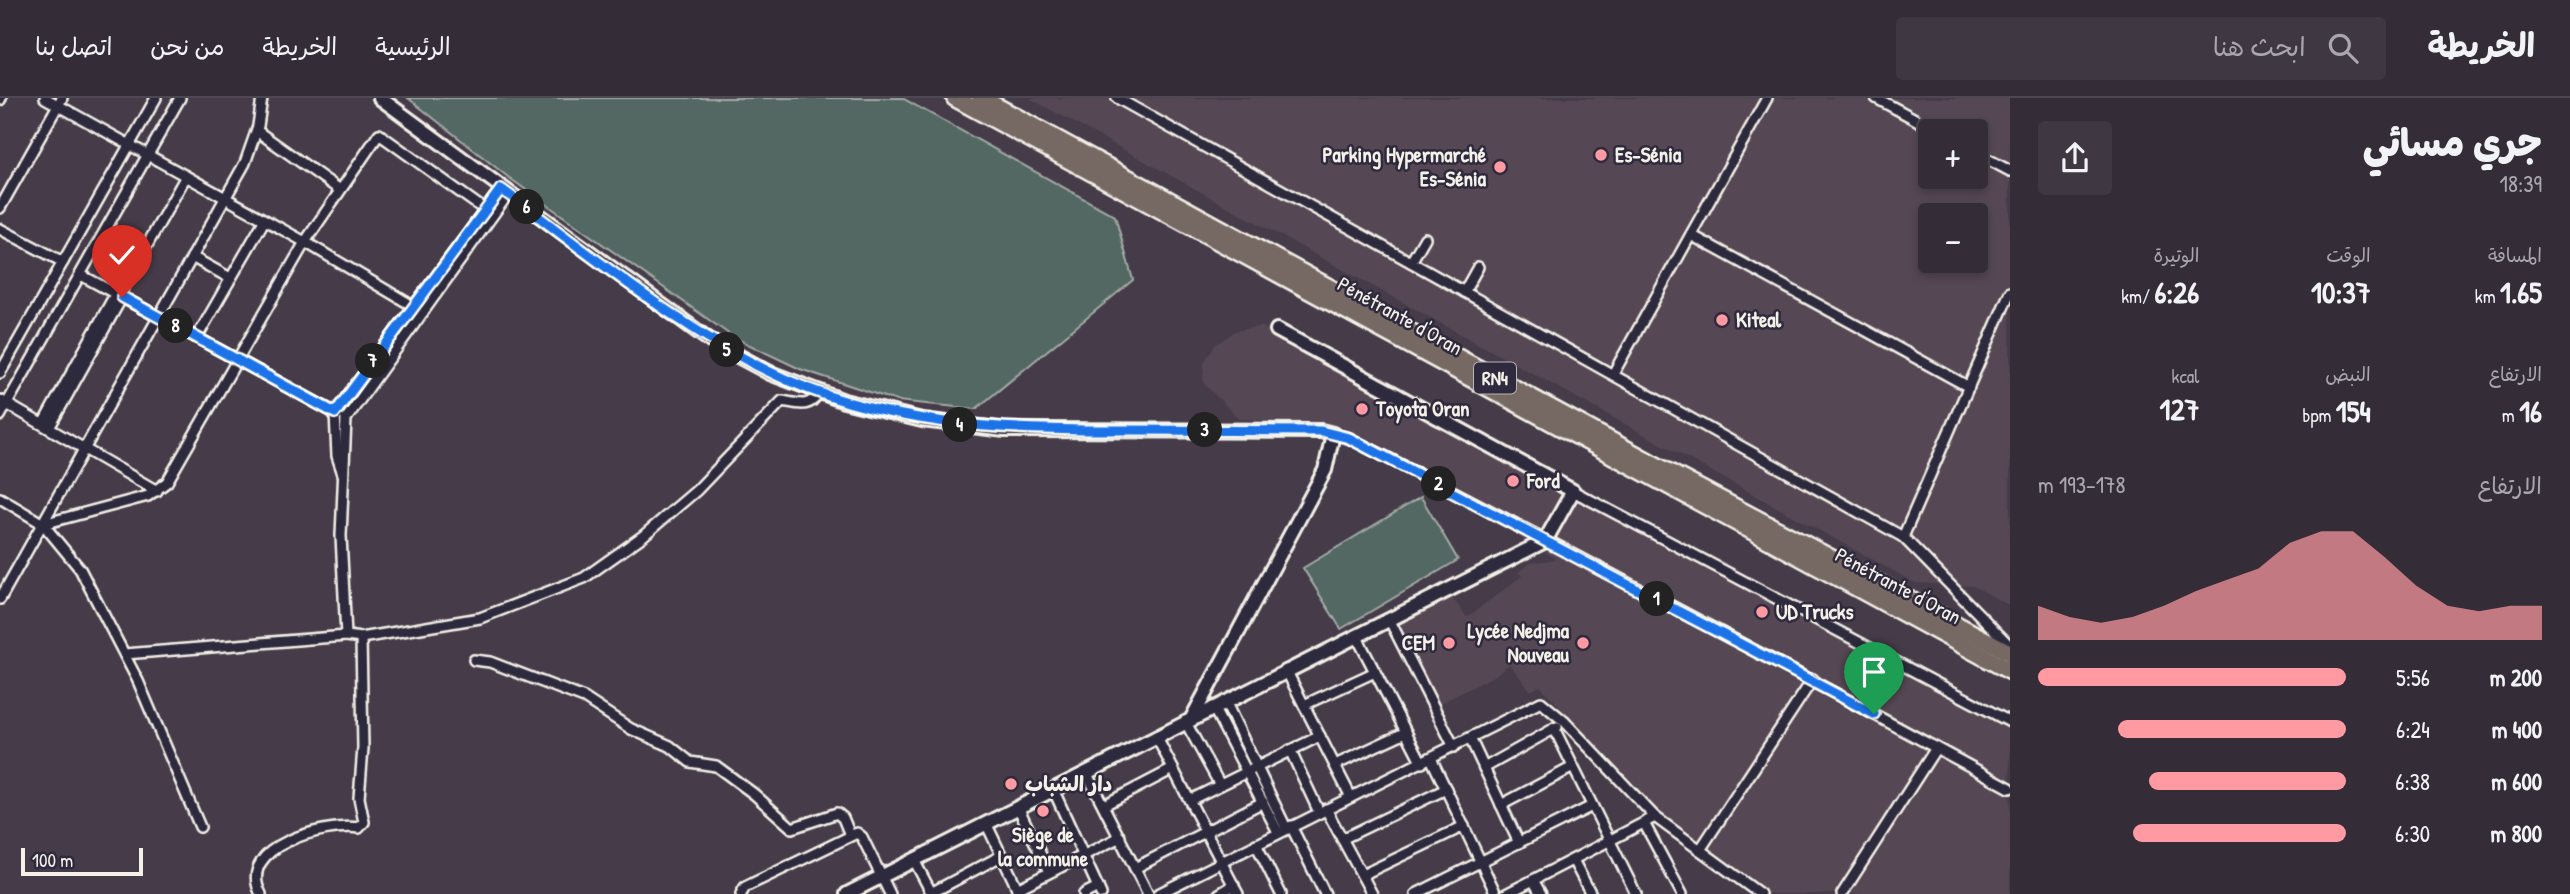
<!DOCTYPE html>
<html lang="ar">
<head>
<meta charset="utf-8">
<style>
  body { margin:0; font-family:"Patrick Hand","Playpen Sans Arabic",sans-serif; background:#3f3842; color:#f1f3f6; direction:rtl; height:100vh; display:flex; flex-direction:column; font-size:26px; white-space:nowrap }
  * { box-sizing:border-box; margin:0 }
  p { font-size:23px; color:#a9a7ad }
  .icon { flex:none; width:38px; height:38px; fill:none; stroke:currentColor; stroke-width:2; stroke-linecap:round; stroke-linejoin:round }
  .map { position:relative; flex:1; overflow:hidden; direction:ltr }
  .panel { display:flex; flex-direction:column; background:#342c37; width:560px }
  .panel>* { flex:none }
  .buttons { position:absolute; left:1918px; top:21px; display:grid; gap:14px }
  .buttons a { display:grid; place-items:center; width:70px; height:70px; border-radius:7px; background:#342c37; box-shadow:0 4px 10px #0003,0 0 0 2px #4e4852; font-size:35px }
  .scale { position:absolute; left:21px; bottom:18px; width:122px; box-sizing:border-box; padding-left:7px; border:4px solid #f4f1e8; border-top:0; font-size:19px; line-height:24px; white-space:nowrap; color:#f4f1e8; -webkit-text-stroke:5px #2f2a3d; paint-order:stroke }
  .pin { position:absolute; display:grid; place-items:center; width:60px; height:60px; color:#fff; margin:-72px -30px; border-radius:50% 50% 50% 0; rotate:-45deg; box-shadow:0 0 7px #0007 }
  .pin .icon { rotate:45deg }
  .km { position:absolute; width:35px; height:35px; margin:-18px; border-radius:50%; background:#222; color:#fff; font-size:19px; line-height:35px; text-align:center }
  .round { display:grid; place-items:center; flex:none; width:74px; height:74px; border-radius:7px; background:#3f3842 }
  .summary { display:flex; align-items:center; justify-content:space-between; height:119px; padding:0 28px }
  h1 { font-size:38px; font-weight:800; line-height:52px }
  .figures { display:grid; grid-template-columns:repeat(3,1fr); gap:10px; height:119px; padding:7px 28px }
  .figures div { display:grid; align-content:center }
  .figures b { font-size:30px; font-weight:800 }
  .figures small { font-size:19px; font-weight:400 }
  .figures p { font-size:19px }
  .chart { height:196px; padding:14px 28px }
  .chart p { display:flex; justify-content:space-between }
  .chart svg { width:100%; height:126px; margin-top:7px; fill:#ff9aa2; opacity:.7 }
  ul { padding:0 28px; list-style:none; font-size:23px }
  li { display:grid; grid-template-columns:112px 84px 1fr; align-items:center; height:52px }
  li i { height:18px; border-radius:9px; background:#ff9aa2 }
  header { display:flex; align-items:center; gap:42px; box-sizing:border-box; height:98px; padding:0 35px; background:#342c37; border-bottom:2px solid #4e4852 }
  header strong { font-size:33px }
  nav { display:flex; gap:38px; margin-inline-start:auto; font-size:24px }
  .search { width:490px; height:63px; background:#3f3842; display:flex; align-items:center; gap:18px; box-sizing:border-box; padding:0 24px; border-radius:7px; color:#a9a7ad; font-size:26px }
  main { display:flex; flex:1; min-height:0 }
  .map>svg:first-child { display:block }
  .built { fill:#544752; fill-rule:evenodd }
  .green { fill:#536863; stroke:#a4aca6; stroke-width:2 }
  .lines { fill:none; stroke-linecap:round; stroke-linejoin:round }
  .street-casing { stroke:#f4f1e8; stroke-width:14 }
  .secondary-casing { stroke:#f4f1e8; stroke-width:18 }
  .highway-casing { stroke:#f4f1e8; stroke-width:21 }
  .street { stroke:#2f2a3d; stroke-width:9 }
  .secondary { stroke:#2f2a3d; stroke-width:12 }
  .highway { stroke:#766964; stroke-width:16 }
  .route-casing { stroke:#fff; stroke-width:14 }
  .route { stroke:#1a73e8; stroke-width:9 }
  .poi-dot { fill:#ff9aa2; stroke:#2f2a3d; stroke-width:2.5 }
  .labels { text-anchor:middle; stroke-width:5; stroke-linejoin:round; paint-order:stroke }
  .shield { fill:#2f2a3d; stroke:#b9b5b5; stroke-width:2 }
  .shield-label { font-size:19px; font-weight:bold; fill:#f4f1e8 }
  .poi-label { font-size:21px; font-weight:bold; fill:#f4f1e8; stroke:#2f2a3d; text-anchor:start }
  .street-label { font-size:21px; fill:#f4f1e8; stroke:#2f2a3d }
</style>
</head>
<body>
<header>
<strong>الخريطة</strong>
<div class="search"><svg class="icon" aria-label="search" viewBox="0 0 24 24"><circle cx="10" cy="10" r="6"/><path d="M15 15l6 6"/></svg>ابحث هنا</div>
<nav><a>الرئيسية</a><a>الخريطة</a><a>من نحن</a><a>اتصل بنا</a></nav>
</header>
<main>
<section class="panel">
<div class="summary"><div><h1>جري مسائي</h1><p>18:39</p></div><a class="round"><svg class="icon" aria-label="share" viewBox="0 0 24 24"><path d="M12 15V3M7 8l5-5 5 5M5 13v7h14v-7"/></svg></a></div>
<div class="figures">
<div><p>المسافة</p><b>1.65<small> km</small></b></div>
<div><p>الوقت</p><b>10:37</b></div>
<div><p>الوتيرة</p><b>6:26<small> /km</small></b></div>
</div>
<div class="figures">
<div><p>الارتفاع</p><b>16<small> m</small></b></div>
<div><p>النبض</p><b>154<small> bpm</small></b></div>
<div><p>kcal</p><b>127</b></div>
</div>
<div class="chart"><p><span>الارتفاع</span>178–193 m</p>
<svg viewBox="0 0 160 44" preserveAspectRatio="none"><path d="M0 44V32L10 36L20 38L30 36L40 32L50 27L60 23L70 19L80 10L90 6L100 6L110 15L120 25L130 32L140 34L150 32L160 32V44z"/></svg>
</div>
<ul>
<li><b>200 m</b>5:56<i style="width:100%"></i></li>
<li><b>400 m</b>6:24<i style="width:74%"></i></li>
<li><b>600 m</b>6:38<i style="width:64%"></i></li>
<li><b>800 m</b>6:30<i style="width:69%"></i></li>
</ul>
</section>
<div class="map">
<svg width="2010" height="796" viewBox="0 0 2010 796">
  <rect width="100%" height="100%" fill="#453b49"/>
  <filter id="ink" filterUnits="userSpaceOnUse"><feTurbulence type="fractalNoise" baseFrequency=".0143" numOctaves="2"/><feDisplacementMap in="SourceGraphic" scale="14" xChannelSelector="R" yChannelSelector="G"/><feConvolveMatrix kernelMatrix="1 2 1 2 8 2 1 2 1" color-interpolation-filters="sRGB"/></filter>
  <g filter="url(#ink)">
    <g class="built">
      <path d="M1029 0H2010V508L1973 488 1915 485ZM1930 33H1976V79H1930ZM1930 117H1976V163H1930Z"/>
      <polygon points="1261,228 2010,619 2010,796 1767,796 1695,753 1540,588 1531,593 1509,566 1494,578 1439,606 1397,524 1450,497 1467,519 1522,478 1518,474 1530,465 1556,461 1345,335 1317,325 1239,321 1203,285 1204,264 1215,247 1235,233"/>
    </g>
    <g class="green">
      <polygon points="408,0 902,0 1115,118 1133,182 976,311 897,303 800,271 733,239 508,79"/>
      <polygon points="1421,399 1458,462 1341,531 1303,470"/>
    </g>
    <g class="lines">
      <defs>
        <g id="street">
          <polyline points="45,0 305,144 423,214"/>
          <polyline points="1117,0 1903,439 2010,548"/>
          <polyline points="1876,0 1937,33"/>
          <polyline points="0,2 1,0"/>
          <polyline points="257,33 340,92"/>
          <polyline points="1976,55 2010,73"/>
          <polyline points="0,110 62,0"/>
          <polyline points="0,131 63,164"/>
          <polyline points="1691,137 1969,289"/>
          <polyline points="192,159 230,180"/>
          <polyline points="1411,164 1425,140"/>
          <polyline points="81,177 339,317"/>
          <polyline points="1464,194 1478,169"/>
          <polyline points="119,197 186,78"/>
          <polyline points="197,239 264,123"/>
          <polyline points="0,275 156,0"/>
          <polyline points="1613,276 1767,0"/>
          <polyline points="0,302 157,393"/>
          <polyline points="0,318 180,0"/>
          <polyline points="43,326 116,195"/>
          <polyline points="49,330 122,199"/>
          <path d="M1333 336 1349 340C1571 453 1791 571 2010 690"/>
          <polyline points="343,376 337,358 335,315 501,91"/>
          <polyline points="1573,393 2010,624"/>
          <polyline points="0,400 43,426 80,471 138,583 200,729"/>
          <polyline points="43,426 148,398 167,384 305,144 379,36 485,112"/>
          <polyline points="1903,439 2010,194"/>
          <polyline points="0,501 245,65 258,28 262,0"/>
          <polyline points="1389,521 1454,649"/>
          <polyline points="1356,537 1422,665"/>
          <path d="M346 538 361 540 480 520 584 480 643 438 697 392 782 303C799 306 810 311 819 294"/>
          <polyline points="125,556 346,538 341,438 346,321 508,96"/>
          <polyline points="474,562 490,564 584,600 631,631 670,648 690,664 716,668 754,696 792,730 837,715 843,720 850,737"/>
          <polyline points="1286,572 1351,699"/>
          <polyline points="1225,603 1286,730"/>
          <polyline points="1304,607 1375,574"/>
          <polyline points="1213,609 1278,734"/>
          <polyline points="1185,623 1220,687"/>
          <polyline points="1554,630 1636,796"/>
          <polyline points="1156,638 1238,796"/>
          <polyline points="1470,640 1519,745"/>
          <polyline points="1290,652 1319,714"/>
          <polyline points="1431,660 1496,796"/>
          <polyline points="1335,667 1406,634"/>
          <polyline points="1484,670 1557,629"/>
          <polyline points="1086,674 1148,796"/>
          <polyline points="1053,691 1101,796"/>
          <polyline points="1190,702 1320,638"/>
          <polyline points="1104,707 1173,671"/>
          <polyline points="1501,707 1573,669"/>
          <polyline points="1018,709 1049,774"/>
          <polyline points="1326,711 1372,796"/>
          <polyline points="986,725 1019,794"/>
          <polyline points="1644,725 1682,796"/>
          <polyline points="1291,728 1325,796"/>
          <polyline points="1342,741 1446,691"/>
          <polyline points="1256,746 1281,796"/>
          <polyline points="1700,752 1813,581"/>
          <polyline points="914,762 932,796"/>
          <polyline points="1573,762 1591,796"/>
          <polyline points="1135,770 1263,704"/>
          <polyline points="1362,777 1464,728"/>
          <polyline points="1533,782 1541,796"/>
          <polyline points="1017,791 1120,739"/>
          <polyline points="931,795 1001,758"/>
          <path d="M261 796C235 748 326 725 359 730L364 724 359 700 363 650 361 540"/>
          <polyline points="741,796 745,789 857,735 862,739 890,796"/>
          <polyline points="1084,796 1098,789"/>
          <polyline points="1158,796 1541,604 1565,624 1655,719 1760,796"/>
          <polyline points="1219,796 1234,787"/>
          <polyline points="1416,796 1592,708"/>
          <polyline points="1506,796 1655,719"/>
          <polyline points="1842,796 1936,650"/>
        </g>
        <g id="secondary">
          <polyline points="380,0 712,244 770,275 844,303 922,322 1005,332 1321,333 1333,336 1325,372 1192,620"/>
          <polyline points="847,796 1545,443 1573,393 1277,232"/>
        </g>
        <g id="highway">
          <polyline points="955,0 2010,573"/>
          <polyline points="981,0 1657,368 2010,555"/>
        </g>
      </defs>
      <use href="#street" class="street-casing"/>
      <use href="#secondary" class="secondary-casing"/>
      <use href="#highway" class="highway-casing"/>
      <use href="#street" class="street"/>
      <use href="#secondary" class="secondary"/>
      <use href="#highway" class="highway"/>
    </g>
  </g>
  <g class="lines" filter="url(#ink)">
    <defs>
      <path id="route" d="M122 199 335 315 501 91C585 152 675 227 768 273 880 329 1002 332 1125 332 1190 332 1255 333 1321 333L1349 340 1874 616"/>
    </defs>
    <use href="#route" class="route-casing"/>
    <use href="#route" class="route"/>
  </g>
  <g class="poi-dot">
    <circle cx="1601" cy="57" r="7"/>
    <circle cx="1500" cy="69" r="7"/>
    <circle cx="1722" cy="222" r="7"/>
    <circle cx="1362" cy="311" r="7"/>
    <circle cx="1513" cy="383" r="7"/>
    <circle cx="1762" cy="514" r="7"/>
    <circle cx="1449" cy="545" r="7"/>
    <circle cx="1583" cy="545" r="7"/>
    <circle cx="1011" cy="686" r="7"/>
    <circle cx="1043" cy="713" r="7"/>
  </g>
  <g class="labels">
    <rect class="shield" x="1474" y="264.5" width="42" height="31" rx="5"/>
    <g class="shield-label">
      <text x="1495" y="287">RN4</text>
    </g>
    <g class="poi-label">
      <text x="1486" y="64" text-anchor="end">Parking Hypermarché<tspan x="1486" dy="24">Es-Sénia</tspan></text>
      <text x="1615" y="64">Es-Sénia</text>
      <text x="1736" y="229">Kiteal</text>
      <text x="1376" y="318">Toyota Oran</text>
      <text x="1527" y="390">Ford</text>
      <text x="1776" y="521">UD Trucks</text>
      <text x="1569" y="540" text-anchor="end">Lycée Nedjma<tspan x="1569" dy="24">Nouveau</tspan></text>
      <text x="1435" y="552" text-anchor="end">CEM</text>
      <text x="1025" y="693">دار الشباب</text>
      <text x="1043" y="744" text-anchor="middle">Siège de<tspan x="1043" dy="24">la commune</tspan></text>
    </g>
    <g class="street-label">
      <text transform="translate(1400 218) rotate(29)" y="7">Pénétrante d'Oran</text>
      <text transform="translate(1898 488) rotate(28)" y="7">Pénétrante d'Oran</text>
    </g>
  </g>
</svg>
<div class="buttons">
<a>+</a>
<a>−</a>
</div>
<div class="scale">100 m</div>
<div class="pin" style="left:1874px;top:616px;background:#1e9e55"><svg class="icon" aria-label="arrive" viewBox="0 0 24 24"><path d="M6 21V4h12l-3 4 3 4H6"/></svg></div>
<div class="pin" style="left:122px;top:199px;background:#d93025"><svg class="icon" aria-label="check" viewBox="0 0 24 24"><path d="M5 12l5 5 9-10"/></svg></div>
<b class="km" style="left:1657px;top:501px">1</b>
<b class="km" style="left:1439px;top:386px">2</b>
<b class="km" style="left:1205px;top:332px">3</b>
<b class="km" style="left:960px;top:327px">4</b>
<b class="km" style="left:727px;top:252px">5</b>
<b class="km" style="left:527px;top:109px">6</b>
<b class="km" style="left:373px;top:263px">7</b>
<b class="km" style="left:176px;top:228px">8</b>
</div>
</main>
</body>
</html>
